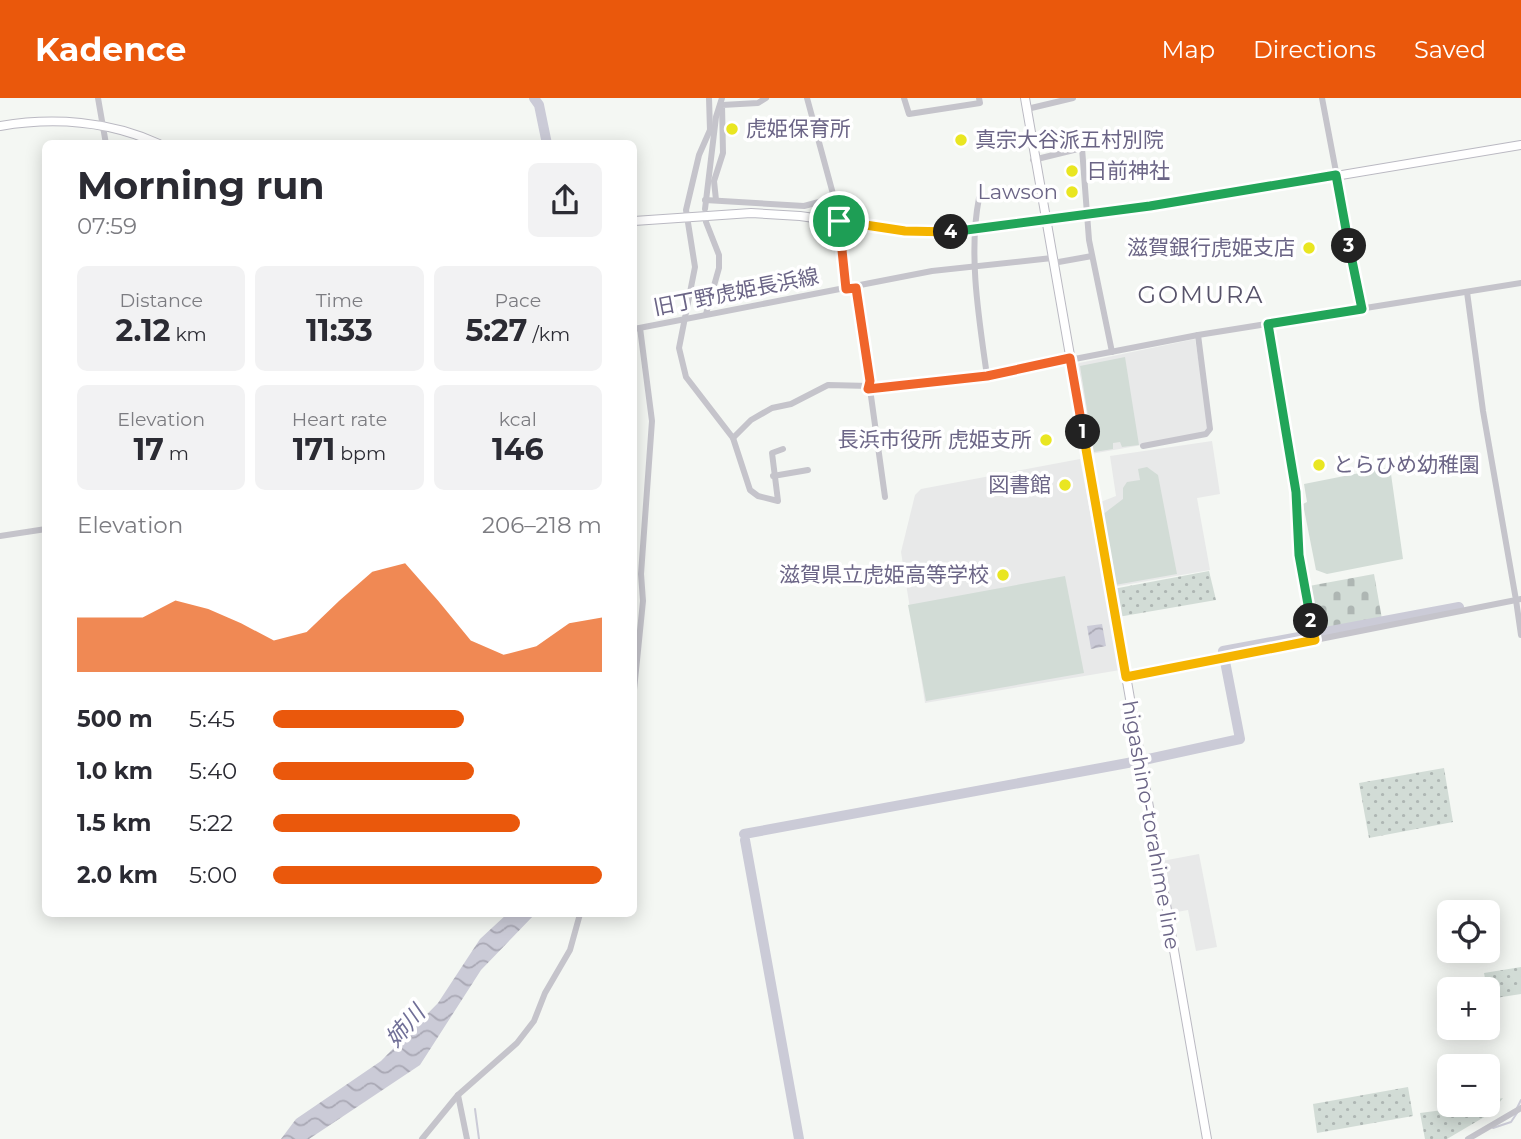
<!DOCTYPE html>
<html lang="en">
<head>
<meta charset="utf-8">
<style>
  body { margin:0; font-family:Montserrat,"Noto Sans JP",sans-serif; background:#f2f2f3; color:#2b2b33; height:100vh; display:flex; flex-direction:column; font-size:26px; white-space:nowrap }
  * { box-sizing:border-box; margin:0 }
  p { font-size:23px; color:#7c7c81 }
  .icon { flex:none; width:38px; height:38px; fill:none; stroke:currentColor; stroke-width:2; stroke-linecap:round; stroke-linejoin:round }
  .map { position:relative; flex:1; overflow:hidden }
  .drawer { position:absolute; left:42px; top:42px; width:595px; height:777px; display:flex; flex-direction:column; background:#fff; border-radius:10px; box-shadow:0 4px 18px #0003 }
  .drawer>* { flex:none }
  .buttons { position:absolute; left:1437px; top:802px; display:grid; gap:14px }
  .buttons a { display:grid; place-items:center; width:63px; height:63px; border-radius:10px; background:#fff; box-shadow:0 4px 18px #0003; font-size:35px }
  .pin { position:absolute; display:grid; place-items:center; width:60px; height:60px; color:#fff; margin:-30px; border:4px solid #fff; border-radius:50%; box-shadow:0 2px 7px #0007 }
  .km { position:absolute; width:35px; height:35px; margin:-18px; border-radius:50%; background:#222; color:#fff; font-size:19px; line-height:35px; text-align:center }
  .round { display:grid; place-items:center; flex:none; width:74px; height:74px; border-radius:10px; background:#f2f2f3 }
  .headline { display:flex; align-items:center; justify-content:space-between; height:119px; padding:0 35px }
  h1 { font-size:38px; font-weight:700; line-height:52px }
  .figures { display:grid; grid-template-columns:repeat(3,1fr); gap:10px; height:119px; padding:7px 35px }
  .figures div { display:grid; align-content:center; border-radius:10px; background:#f2f2f3; text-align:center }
  .figures b { font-size:30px; font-weight:700 }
  .figures small { font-size:19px; font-weight:400 }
  .figures p { font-size:19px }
  .chart { height:196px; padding:14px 35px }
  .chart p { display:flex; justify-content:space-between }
  .chart svg { width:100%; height:126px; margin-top:7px; fill:#ea580c; opacity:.7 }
  ul { padding:0 35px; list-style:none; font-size:23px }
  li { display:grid; grid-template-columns:112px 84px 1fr; align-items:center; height:52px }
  li i { height:18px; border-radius:9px; background:#ea580c }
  header { display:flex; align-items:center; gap:42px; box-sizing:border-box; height:98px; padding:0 35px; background:#ea580c; color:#fff }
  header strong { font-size:33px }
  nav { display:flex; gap:38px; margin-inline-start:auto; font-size:24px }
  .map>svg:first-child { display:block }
  .built { fill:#e8e9e9 }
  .grass { fill:url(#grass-dots) }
  .cemetery { fill:url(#cemetery-stones) }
  .garden { fill:#d2dcd6 }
  .water { fill:url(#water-waves) }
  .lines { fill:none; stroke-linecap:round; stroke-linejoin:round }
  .stream { stroke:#cbcbd7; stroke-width:2 }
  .river { stroke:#cbcbd7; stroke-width:10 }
  .secondary-casing { stroke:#bab9c2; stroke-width:10 }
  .street { stroke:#c5c4cb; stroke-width:6 }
  .secondary { stroke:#fff; stroke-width:8 }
  .split-1-casing { stroke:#fff; stroke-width:14 }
  .split-2-casing { stroke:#fff; stroke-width:14 }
  .split-3-casing { stroke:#fff; stroke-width:14 }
  .split-4-casing { stroke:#fff; stroke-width:14 }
  .split-5-casing { stroke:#fff; stroke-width:14 }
  .split-1 { stroke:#f0652b; stroke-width:9 }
  .split-2 { stroke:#f5b400; stroke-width:9 }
  .split-3 { stroke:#22a559; stroke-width:9 }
  .split-4 { stroke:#22a559; stroke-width:9 }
  .split-5 { stroke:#f5b400; stroke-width:9 }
  .poi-dot { fill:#e9e621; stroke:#fff; stroke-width:2.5 }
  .labels { text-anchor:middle; stroke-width:7; stroke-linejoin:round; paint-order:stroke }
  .poi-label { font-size:21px; fill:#6b6586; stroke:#fff; text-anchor:end }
  .street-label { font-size:21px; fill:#6b6586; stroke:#fff }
  .water-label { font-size:23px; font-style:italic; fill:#706f97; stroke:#fff }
  .quarter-label { font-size:24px; letter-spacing:2px; fill:#57536a; stroke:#fff }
</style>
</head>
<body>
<header>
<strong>Kadence</strong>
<nav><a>Map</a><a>Directions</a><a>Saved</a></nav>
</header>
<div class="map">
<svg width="1521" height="1041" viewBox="0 0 1521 1041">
  <defs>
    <pattern id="grass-dots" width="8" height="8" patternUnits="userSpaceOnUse" patternTransform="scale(1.75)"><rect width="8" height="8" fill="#d2dcd6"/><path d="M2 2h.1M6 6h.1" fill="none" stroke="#aeb6b3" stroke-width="1.8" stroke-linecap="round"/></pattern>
    <pattern id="cemetery-stones" width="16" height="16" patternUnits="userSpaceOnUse" patternTransform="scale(1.75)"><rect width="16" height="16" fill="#d2dcd6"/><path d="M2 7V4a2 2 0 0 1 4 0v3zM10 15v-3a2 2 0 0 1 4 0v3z" fill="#aeb6b3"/></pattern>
    <pattern id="water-waves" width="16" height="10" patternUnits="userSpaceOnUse" patternTransform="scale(1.75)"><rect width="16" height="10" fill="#cbcbd7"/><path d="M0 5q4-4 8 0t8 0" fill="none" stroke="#a9a8b4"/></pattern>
  </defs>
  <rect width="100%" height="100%" fill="#f4f7f3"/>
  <g class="built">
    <polygon points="1195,241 1210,335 1091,356 1075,272 1079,265"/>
    <polygon points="1212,343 1220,396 1197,400 1210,472 1113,489 1098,405 1116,398 1110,358"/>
    <polygon points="1080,361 1120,572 925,605 901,454 915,397 921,391"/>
    <polygon points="1199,756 1217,849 1196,853 1188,812 1171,815 1162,763"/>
  </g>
  <g class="grass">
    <polygon points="1209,473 1216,502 1118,519 1113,491"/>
    <polygon points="1444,670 1453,724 1369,740 1359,685"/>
    <polygon points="1521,869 1521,896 1489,901 1484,875"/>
    <polygon points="1408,989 1413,1018 1317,1035 1313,1006"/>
    <polygon points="1503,1000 1491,1015 1447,1041 1425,1041 1420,1015 1488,1006 1488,1003"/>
  </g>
  <polygon class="cemetery" points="1374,476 1382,521 1317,531 1309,488"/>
  <g class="garden">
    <polygon points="1125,259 1139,347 1122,349 1120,344 1113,345 1113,351 1094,354 1080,268"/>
    <polygon points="1147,369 1158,377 1177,476 1115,487 1102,417 1123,401 1123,390 1127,384 1140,382 1138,371"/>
    <polygon points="1390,369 1403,461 1327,476 1316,472 1303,406 1307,404 1304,386"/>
    <polygon points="1065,478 1084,575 926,603 908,507"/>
  </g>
  <g class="water">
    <polygon points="1102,526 1106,548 1091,551 1087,528"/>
    <polygon points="507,816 535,816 481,872 420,967 309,1041 281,1041 296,1021 381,963 438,905 480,841"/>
  </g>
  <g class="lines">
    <g class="stream">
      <polyline points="1517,1010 1521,1002"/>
      <polyline points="475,1011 479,1041"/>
      <polyline points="1493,1030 1511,1024 1517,1015"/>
    </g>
    <g class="river">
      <polyline points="534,0 539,7 547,46"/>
      <polyline points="1144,662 1240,641 1223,553 1459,509"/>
      <polyline points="744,736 1133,664"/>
      <polyline points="745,742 799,1041"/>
    </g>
    <defs>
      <g id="secondary">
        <polyline points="1025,0 1207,1041"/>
        <path d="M0 28C53 19 109 23 159 46"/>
        <polyline points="634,123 751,115 800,118 905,133 976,132 1150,109 1521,47"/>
        <polyline points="1126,579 1315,542"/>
      </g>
    </defs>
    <use href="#secondary" class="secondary-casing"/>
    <g class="street">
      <polyline points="98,0 106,46"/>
      <polyline points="709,0 710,32 699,57 686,112 695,169 679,250 686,279 733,340 751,322 772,310 791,306 828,287 870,288"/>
      <polyline points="807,0 839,118 846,191"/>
      <polyline points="904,0 909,16 980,5 979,0"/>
      <polyline points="1322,0 1362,211"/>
      <polyline points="1027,11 1073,0"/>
      <polyline points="1033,62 1082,50 1089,142 1112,254"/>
      <polyline points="705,102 804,108 834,100"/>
      <polyline points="716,102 714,83 723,55 722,7 758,5 766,0"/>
      <polyline points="705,111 716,19 722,0"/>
      <polyline points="706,124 719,157 719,170 706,216"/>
      <polyline points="1053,165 1092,158"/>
      <polyline points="856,190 885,399"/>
      <polyline points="1268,226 1296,394 1299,457 1315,542 1516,502 1483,313 1467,194"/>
      <polyline points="634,231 932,173 1052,160"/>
      <path d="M987 278C979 221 968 156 979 100L1039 93"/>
      <polyline points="868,291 883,292 951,279 987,278 1198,237 1521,185"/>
      <polyline points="733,340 750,392 758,398 778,403 772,355 783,351"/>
      <polyline points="1143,348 1206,336 1210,331 1198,237"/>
      <polyline points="773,378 808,372"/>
      <polyline points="0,438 46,431"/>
      <polyline points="1521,501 1516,502 1521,537"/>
      <polyline points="634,592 643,503 641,476 652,323 640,230"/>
      <polyline points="458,997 467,1041"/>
      <polyline points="422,1041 458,997 517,945 534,923 545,895 570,852 580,816"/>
      <polyline points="1468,1041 1521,1010"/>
    </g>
    <use href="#secondary" class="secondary"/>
  </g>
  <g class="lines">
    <defs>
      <polyline id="split-1" points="839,123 846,191 856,190 870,283 868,291 987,278 1070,260 1083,334"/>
      <polyline id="split-2" points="1083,334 1126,579 1315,542 1311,523"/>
      <polyline id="split-3" points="1311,523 1299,457 1296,394 1268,226 1362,211 1349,148"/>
      <polyline id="split-4" points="951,134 1150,108 1336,77 1349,148"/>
      <polyline id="split-5" points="839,123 905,133 951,134"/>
    </defs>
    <use href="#split-1" class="split-1-casing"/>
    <use href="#split-2" class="split-2-casing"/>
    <use href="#split-3" class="split-3-casing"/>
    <use href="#split-4" class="split-4-casing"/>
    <use href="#split-5" class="split-5-casing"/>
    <use href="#split-1" class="split-1"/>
    <use href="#split-2" class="split-2"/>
    <use href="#split-3" class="split-3"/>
    <use href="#split-4" class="split-4"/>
    <use href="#split-5" class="split-5"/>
  </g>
  <g class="poi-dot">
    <circle cx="732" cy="31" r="7"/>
    <circle cx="961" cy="42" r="7"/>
    <circle cx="1072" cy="73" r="7"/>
    <circle cx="1072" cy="94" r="7"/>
    <circle cx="1309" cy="150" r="7"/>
    <circle cx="1046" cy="342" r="7"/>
    <circle cx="1319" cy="367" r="7"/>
    <circle cx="1065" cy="387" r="7"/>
    <circle cx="1003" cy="477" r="7"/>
  </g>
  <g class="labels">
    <g class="poi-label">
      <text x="746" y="38" text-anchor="start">虎姫保育所</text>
      <text x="975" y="49" text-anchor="start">真宗大谷派五村別院</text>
      <text x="1086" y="80" text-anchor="start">日前神社</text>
      <text x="1058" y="101">Lawson</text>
      <text x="1295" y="157">滋賀銀行虎姫支店</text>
      <text x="1032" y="349">長浜市役所 虎姫支所</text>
      <text x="1333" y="374" text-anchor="start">とらひめ幼稚園</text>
      <text x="1051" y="394">図書館</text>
      <text x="989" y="484">滋賀県立虎姫高等学校</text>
    </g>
    <g class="street-label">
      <text transform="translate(736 194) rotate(-11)" y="7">旧丁野虎姫長浜線</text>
      <text transform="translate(1151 727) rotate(80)" y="7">higashino-torahime line</text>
    </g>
    <g class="water-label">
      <text transform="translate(405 928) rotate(-49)" y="8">姉川</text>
    </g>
    <g class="quarter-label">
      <text x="1201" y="205">GOMURA</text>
    </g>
  </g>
</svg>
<div class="buttons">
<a><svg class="icon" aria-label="locate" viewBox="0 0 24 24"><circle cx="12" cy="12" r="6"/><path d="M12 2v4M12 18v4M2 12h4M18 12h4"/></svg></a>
<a>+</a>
<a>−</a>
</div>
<div class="pin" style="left:839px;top:123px;background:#1e9e55"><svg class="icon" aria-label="arrive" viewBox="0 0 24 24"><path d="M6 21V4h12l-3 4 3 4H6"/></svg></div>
<b class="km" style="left:1083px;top:334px">1</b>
<b class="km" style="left:1311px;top:523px">2</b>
<b class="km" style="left:1349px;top:148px">3</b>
<b class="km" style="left:951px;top:134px">4</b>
<section class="drawer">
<div class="headline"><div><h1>Morning run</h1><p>07:59</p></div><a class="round"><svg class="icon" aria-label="share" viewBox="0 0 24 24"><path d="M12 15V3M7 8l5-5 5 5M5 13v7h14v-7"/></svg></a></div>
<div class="figures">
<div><p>Distance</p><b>2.12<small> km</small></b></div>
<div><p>Time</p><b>11:33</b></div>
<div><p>Pace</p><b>5:27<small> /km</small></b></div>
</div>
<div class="figures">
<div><p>Elevation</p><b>17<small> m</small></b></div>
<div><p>Heart rate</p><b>171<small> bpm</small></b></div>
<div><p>kcal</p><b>146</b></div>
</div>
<div class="chart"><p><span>Elevation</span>206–218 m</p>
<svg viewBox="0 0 160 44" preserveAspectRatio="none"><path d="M0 44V25L10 25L20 25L30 19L40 22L50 27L60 33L70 30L80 19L90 9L100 6L110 19L120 33L130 38L140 35L150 27L160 25V44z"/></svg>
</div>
<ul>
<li><b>500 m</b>5:45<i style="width:58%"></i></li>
<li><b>1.0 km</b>5:40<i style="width:61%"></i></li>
<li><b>1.5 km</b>5:22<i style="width:75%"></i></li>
<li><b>2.0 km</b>5:00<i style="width:100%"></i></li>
</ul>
</section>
</div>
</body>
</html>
